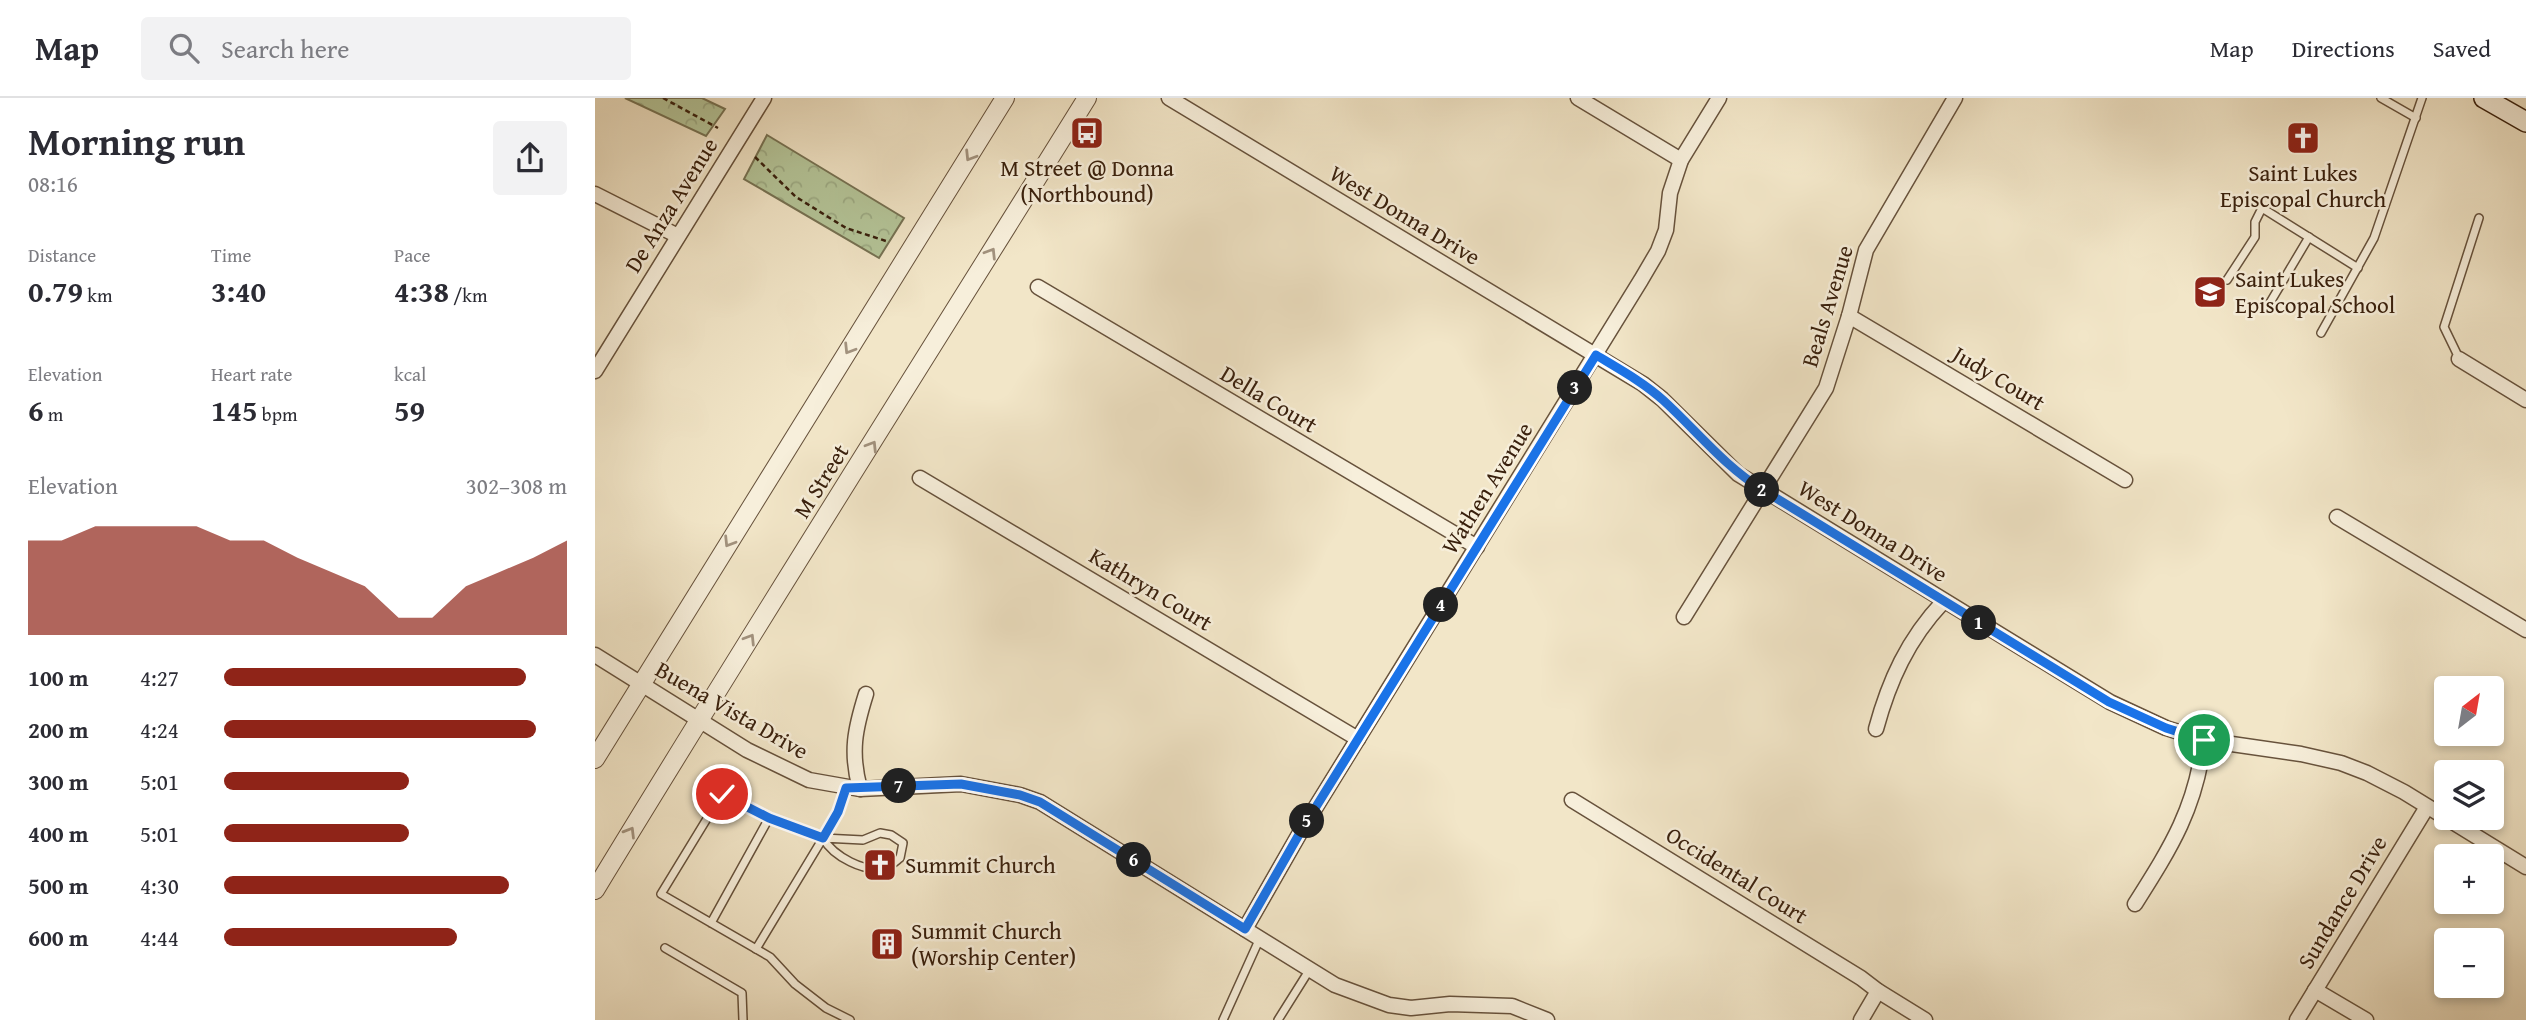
<!DOCTYPE html>
<html lang="en">
<head>
<meta charset="utf-8">
<style>
  body { margin:0; font-family:"Gentium Book Plus",serif; background:#f2f2f3; color:#2b2b33; height:100vh; display:flex; flex-direction:column; font-size:26px; white-space:nowrap }
  * { box-sizing:border-box; margin:0 }
  p { font-size:23px; color:#7c7c81 }
  .icon { flex:none; width:38px; height:38px; fill:none; stroke:currentColor; stroke-width:2; stroke-linecap:round; stroke-linejoin:round }
  .map { position:relative; flex:1; overflow:hidden }
  .drawer { display:flex; flex-direction:column; background:#fff; width:595px }
  .drawer>* { flex:none }
  .needle { width:46px; rotate:31deg }
  .fabs { position:absolute; left:1839px; top:578px; display:grid; gap:14px }
  .fabs a { display:grid; place-items:center; width:70px; height:70px; border-radius:7px; background:#fff; box-shadow:0 4px 10px #0003; font-size:35px }
  .pin { position:absolute; display:grid; place-items:center; width:60px; height:60px; color:#fff; margin:-30px; border:4px solid #fff; border-radius:50%; box-shadow:0 2px 7px #0007 }
  .km { position:absolute; width:35px; height:35px; margin:-18px; border-radius:50%; background:#222; color:#fff; font-size:19px; line-height:35px; text-align:center }
  .round { display:grid; place-items:center; flex:none; width:74px; height:74px; border-radius:7px; background:#f2f2f3 }
  .overview { display:flex; align-items:center; justify-content:space-between; height:119px; padding:0 28px }
  h1 { font-size:38px; font-weight:700; line-height:52px }
  .metrics { display:grid; grid-template-columns:repeat(3,1fr); gap:10px; height:119px; padding:7px 28px }
  .metrics div { display:grid; align-content:center }
  .metrics b { font-size:30px; font-weight:700 }
  .metrics small { font-size:19px; font-weight:400 }
  .metrics p { font-size:19px }
  .chart { height:196px; padding:14px 28px }
  .chart p { display:flex; justify-content:space-between }
  .chart svg { width:100%; height:126px; margin-top:7px; fill:#8f2418; opacity:.7 }
  ul { padding:0 28px; list-style:none; font-size:23px }
  li { display:grid; grid-template-columns:112px 84px 1fr; align-items:center; height:52px }
  li i { height:18px; border-radius:9px; background:#8f2418 }
  header { display:flex; align-items:center; gap:42px; box-sizing:border-box; height:98px; padding:0 35px; background:#fff; border-bottom:2px solid #e1e1e2 }
  header strong { font-size:33px }
  nav { display:flex; gap:38px; margin-inline-start:auto; font-size:24px }
  .search { width:490px; height:63px; background:#f2f2f3; display:flex; align-items:center; gap:18px; box-sizing:border-box; padding:0 24px; border-radius:7px; color:#7c7c81; font-size:26px }
  main { display:flex; flex:1; min-height:0 }
  .map>svg:first-child { display:block }
  .park { fill:url(#park-crowns); stroke:#777354; stroke-width:2 }
  .lines { fill:none; stroke-linecap:round; stroke-linejoin:round }
  .service-casing { stroke:#67523c; stroke-width:10 }
  .minor-casing { stroke:#67523c; stroke-width:17 }
  .tertiary-casing { stroke:#67523c; stroke-width:20 }
  .secondary-casing { stroke:#39200d; stroke-width:22 }
  .path { stroke:#39200d; stroke-width:2.5; stroke-dasharray:5 3.5; stroke-linecap:butt }
  .service { stroke:#f7efdb; stroke-width:7 }
  .minor { stroke:#f7efdb; stroke-width:14 }
  .tertiary { stroke:#f7efdb; stroke-width:18 }
  .secondary { stroke:#f7efdb; stroke-width:19 }
  .oneway { stroke:#a2927e }
  .route-casing { stroke:#fff; stroke-width:14 }
  .route { stroke:#1a73e8; stroke-width:9 }
  .labels { text-anchor:middle; stroke-width:5; stroke-linejoin:round; paint-order:stroke }
  .poi-label { font-size:23px; fill:#39200d; stroke:#f7efdb; text-anchor:start }
  .street-label { font-size:23px; fill:#39200d; stroke:#f7efdb }
</style>
</head>
<body>
<header>
<strong>Map</strong>
<div class="search"><svg class="icon" aria-label="search" viewBox="0 0 24 24"><circle cx="10" cy="10" r="6"/><path d="M15 15l6 6"/></svg>Search here</div>
<nav><a>Map</a><a>Directions</a><a>Saved</a></nav>
</header>
<main>
<section class="drawer">
<div class="overview"><div><h1>Morning run</h1><p>08:16</p></div><a class="round"><svg class="icon" aria-label="share" viewBox="0 0 24 24"><path d="M12 15V3M7 8l5-5 5 5M5 13v7h14v-7"/></svg></a></div>
<div class="metrics">
<div><p>Distance</p><b>0.79<small> km</small></b></div>
<div><p>Time</p><b>3:40</b></div>
<div><p>Pace</p><b>4:38<small> /km</small></b></div>
</div>
<div class="metrics">
<div><p>Elevation</p><b>6<small> m</small></b></div>
<div><p>Heart rate</p><b>145<small> bpm</small></b></div>
<div><p>kcal</p><b>59</b></div>
</div>
<div class="chart"><p><span>Elevation</span>302–308 m</p>
<svg viewBox="0 0 160 44" preserveAspectRatio="none"><path d="M0 44V11L10 11L20 6L30 6L40 6L50 6L60 11L70 11L80 17L90 22L100 27L110 38L120 38L130 27L140 22L150 17L160 11V44z"/></svg>
</div>
<ul>
<li><b>100 m</b>4:27<i style="width:88%"></i></li>
<li><b>200 m</b>4:24<i style="width:91%"></i></li>
<li><b>300 m</b>5:01<i style="width:54%"></i></li>
<li><b>400 m</b>5:01<i style="width:54%"></i></li>
<li><b>500 m</b>4:30<i style="width:83%"></i></li>
<li><b>600 m</b>4:44<i style="width:68%"></i></li>
</ul>
</section>
<div class="map">
<svg width="1931" height="922" viewBox="0 0 1931 922">
  <defs>
    <pattern id="park-crowns" width="20" height="18" patternUnits="userSpaceOnUse" patternTransform="scale(1.75)"><rect width="20" height="18" fill="#b5c69a"/><path d="M2 6a3 3 0 1 1 6 0M12 15a3 3 0 1 1 6 0" fill="none" stroke="#9caa84"/></pattern>
  </defs>
  <rect width="100%" height="100%" fill="#f2e6c8"/>
  <filter id="stains"><feTurbulence type="fractalNoise" baseFrequency=".00286" numOctaves="4"/><feColorMatrix values="0 0 0 0 .2 0 0 0 0 .09 0 0 0 0 .02 0 0 0 .5 -.17"/></filter>
  <radialGradient id="worn" r=".72"><stop offset=".6" stop-color="#630" stop-opacity="0"/><stop offset="1" stop-color="#630" stop-opacity=".3"/></radialGradient>
  <g class="park">
    <polygon points="30,0 107,0 130,11 111,38"/>
    <polygon points="172,37 309,120 284,160 149,81"/>
  </g>
  <g class="lines">
    <defs>
      <g id="service">
        <polyline points="1786,0 1821,20"/>
        <polyline points="1632,182 1660,139 1660,124 1667,110 1763,170"/>
        <polyline points="1673,208 1714,139"/>
        <polyline points="1726,235 1779,140 1827,0"/>
        <polyline points="1864,260 1849,229 1884,120"/>
        <path d="M285 735 296 737 308 745 305 760C301 763 296 768 291 769 270 776 238 758 228 740L268 742Z"/>
        <polyline points="228,740 243,714 251,690"/>
        <polyline points="116,825 174,720 127,696 66,796 175,859 200,886 231,910 255,922"/>
        <polyline points="70,850 147,895 148,922"/>
        <polyline points="161,851 228,740 174,720"/>
        <polyline points="628,922 665,840"/>
        <polyline points="683,922 715,871"/>
      </g>
      <g id="minor">
        <polyline points="574,0 1048,286 1067,301 1143,376 1515,604 1571,630 1609,642 1706,656 1746,665 1772,675 1809,694 1931,769"/>
        <polyline points="983,0 1086,62"/>
        <polyline points="0,96 83,138"/>
        <polyline points="443,189 882,449"/>
        <polyline points="1254,218 1530,382"/>
        <polyline points="1864,261 1931,302"/>
        <polyline points="0,273 169,0"/>
        <polyline points="325,380 763,641"/>
        <polyline points="1742,419 1931,532"/>
        <polyline points="1089,519 1231,290 1254,218 1271,152 1360,0"/>
        <polyline points="0,557 152,652 214,682 265,691 366,686 425,697 445,704 740,887 794,907 816,910 855,906 917,908 952,922"/>
        <path d="M1281 631C1294 583 1313 541 1348 504"/>
        <path d="M265 691C255 654 260 631 271 596"/>
        <polyline points="977,702 1266,880 1283,893 1330,922"/>
        <path d="M1540 806C1576 749 1601 710 1609 642"/>
        <polyline points="650,831 706,733 1046,182 1063,153 1071,132 1075,95 1086,62 1124,0"/>
        <polyline points="1720,892 1771,922"/>
        <polyline points="1266,922 1283,893"/>
        <polyline points="1702,922 1832,709"/>
      </g>
      <g id="tertiary">
        <polyline points="0,661 410,0"/>
        <path d="M0 792C161 527 328 264 492 0"/>
      </g>
      <polyline id="secondary" points="1889,0 1931,24"/>
    </defs>
    <use href="#service" class="service-casing"/>
    <use href="#minor" class="minor-casing"/>
    <use href="#tertiary" class="tertiary-casing"/>
    <use href="#secondary" class="secondary-casing"/>
    <g class="path">
      <polyline points="68,0 123,30"/>
      <polyline points="160,59 201,99 251,130 294,144"/>
    </g>
    <use href="#service" class="service"/>
    <use href="#minor" class="minor"/>
    <use href="#tertiary" class="tertiary"/>
    <use href="#secondary" class="secondary"/>
  </g>
  <defs><path id="oneway-chevron" d="M-2-3.5L2.5 0L-2 3.5" fill="none" stroke-width="1.6" stroke-linecap="round" stroke-linejoin="round" transform="scale(1.75)"/></defs>
  <g class="oneway">
    <use href="#oneway-chevron" transform="translate(375 58) rotate(122)"/>
    <use href="#oneway-chevron" transform="translate(396 155) rotate(-58)"/>
    <use href="#oneway-chevron" transform="translate(254 251) rotate(122)"/>
    <use href="#oneway-chevron" transform="translate(277 348) rotate(-58)"/>
    <use href="#oneway-chevron" transform="translate(134 444) rotate(122)"/>
    <use href="#oneway-chevron" transform="translate(155 541) rotate(-58)"/>
    <use href="#oneway-chevron" transform="translate(35 734) rotate(-59)"/>
  </g>
  <g class="lines">
    <defs>
      <path id="route" d="M127 696 174 720 228 740 243 714 251 690 366 686 425 697 445 704 650 831 706 733 1001 257C1024 271 1048 284 1068 302 1102 333 1129 368 1168 392L1514 604 1571 630 1609 642"/>
    </defs>
    <use href="#route" class="route-casing"/>
    <use href="#route" class="route"/>
  </g>
  <defs>
    <symbol id="bus-square" viewBox="-11 -11 22 22"><rect x="-9" y="-9" width="18" height="18" rx="4" fill="#8f2418" stroke="#f7efdb"/><path d="M-5-6H5V4H4V6H2V4H-2V6H-4V4H-5ZM-3.5-4V0h7V-4ZM-3.5 1.2v1.5H-2V1.2ZM2 1.2v1.5H3.5V1.2Z" fill="#fff"/></symbol>
    <symbol id="church-square" viewBox="-11 -11 22 22"><rect x="-9" y="-9" width="18" height="18" rx="4" fill="#8f2418" stroke="#f7efdb"/><path d="M-1.2-6h2.4v3.5h3.3v2.4h-3.3V6h-2.4V-.1h-3.3v-2.4h3.3Z" fill="#fff"/></symbol>
    <symbol id="school-square" viewBox="-11 -11 22 22"><rect x="-9" y="-9" width="18" height="18" rx="4" fill="#8f2418" stroke="#f7efdb"/><path d="M0-5L7-2L0 1L-7-2ZM-4 1L0 2.5L4 1V4Q0 6-4 4Z" fill="#fff"/></symbol>
    <symbol id="building-square" viewBox="-11 -11 22 22"><rect x="-9" y="-9" width="18" height="18" rx="4" fill="#8f2418" stroke="#f7efdb"/><path d="M-4-6H4V6H1V3H-1V6H-4ZM-2.5-4.3h1.7v1.8h-1.7ZM.8-4.3h1.7v1.8H.8ZM-2.5-1h1.7V.8h-1.7ZM.8-1h1.7V.8H.8Z" fill="#fff"/></symbol>
  </defs>
  <g fill-rule="evenodd">
    <use href="#bus-square" x="473" y="16" width="38" height="38"/>
    <use href="#church-square" x="1689" y="21" width="38" height="38"/>
    <use href="#school-square" x="1596" y="175" width="38" height="38"/>
    <use href="#church-square" x="266" y="748" width="38" height="38"/>
    <use href="#building-square" x="273" y="827" width="38" height="38"/>
  </g>
  <g class="labels">
    <g class="poi-label">
      <text x="492" y="78" text-anchor="middle">M Street @ Donna<tspan x="492" dy="26">(Northbound)</tspan></text>
      <text x="1708" y="83" text-anchor="middle">Saint Lukes<tspan x="1708" dy="26">Episcopal Church</tspan></text>
      <text x="1640" y="189">Saint Lukes<tspan x="1640" dy="26">Episcopal School</tspan></text>
      <text x="310" y="775">Summit Church</text>
      <text x="316" y="841">Summit Church<tspan x="316" dy="26">(Worship Center)</tspan></text>
    </g>
    <g class="street-label">
      <text transform="translate(76 107) rotate(-58)" y="8">De Anza Avenue</text>
      <text transform="translate(810 117) rotate(31)" y="8">West Donna Drive</text>
      <text transform="translate(1232 208) rotate(-73)" y="8">Beals Avenue</text>
      <text transform="translate(1404 280) rotate(31)" y="8">Judy Court</text>
      <text transform="translate(674 301) rotate(31)" y="8">Della Court</text>
      <text transform="translate(226 383) rotate(-58)" y="8">M Street</text>
      <text transform="translate(892 390) rotate(-58)" y="8">Wathen Avenue</text>
      <text transform="translate(1278 433) rotate(32)" y="8">West Donna Drive</text>
      <text transform="translate(556 491) rotate(31)" y="8">Kathryn Court</text>
      <text transform="translate(137 612) rotate(30)" y="8">Buena Vista Drive</text>
      <text transform="translate(1142 777) rotate(32)" y="8">Occidental Court</text>
      <text transform="translate(1747 804) rotate(-59)" y="8">Sundance Drive</text>
    </g>
  </g>
  <rect width="100%" height="100%" filter="url(#stains)"/>
  <rect width="100%" height="100%" fill="url(#worn)"/>
</svg>
<div class="fabs">
<a><svg class="needle" viewBox="-14 -14 28 28"><path d="M0-13l5 13h-10z" fill="#e53935"/><path d="M0 13l5-13h-10z" fill="#7c7c81"/></svg></a>
<a><svg class="icon" aria-label="layers" viewBox="0 0 24 24"><path d="M12 4l9 5-9 5-9-5zM3 14l9 5 9-5"/></svg></a>
<a>+</a>
<a>−</a>
</div>
<div class="pin" style="left:1609px;top:642px;background:#1e9e55"><svg class="icon" aria-label="arrive" viewBox="0 0 24 24"><path d="M6 21V4h12l-3 4 3 4H6"/></svg></div>
<div class="pin" style="left:127px;top:696px;background:#d93025"><svg class="icon" aria-label="check" viewBox="0 0 24 24"><path d="M5 12l5 5 9-10"/></svg></div>
<b class="km" style="left:1384px;top:525px">1</b>
<b class="km" style="left:1167px;top:392px">2</b>
<b class="km" style="left:980px;top:290px">3</b>
<b class="km" style="left:846px;top:507px">4</b>
<b class="km" style="left:712px;top:723px">5</b>
<b class="km" style="left:539px;top:762px">6</b>
<b class="km" style="left:304px;top:688px">7</b>
</div>
</main>
</body>
</html>
